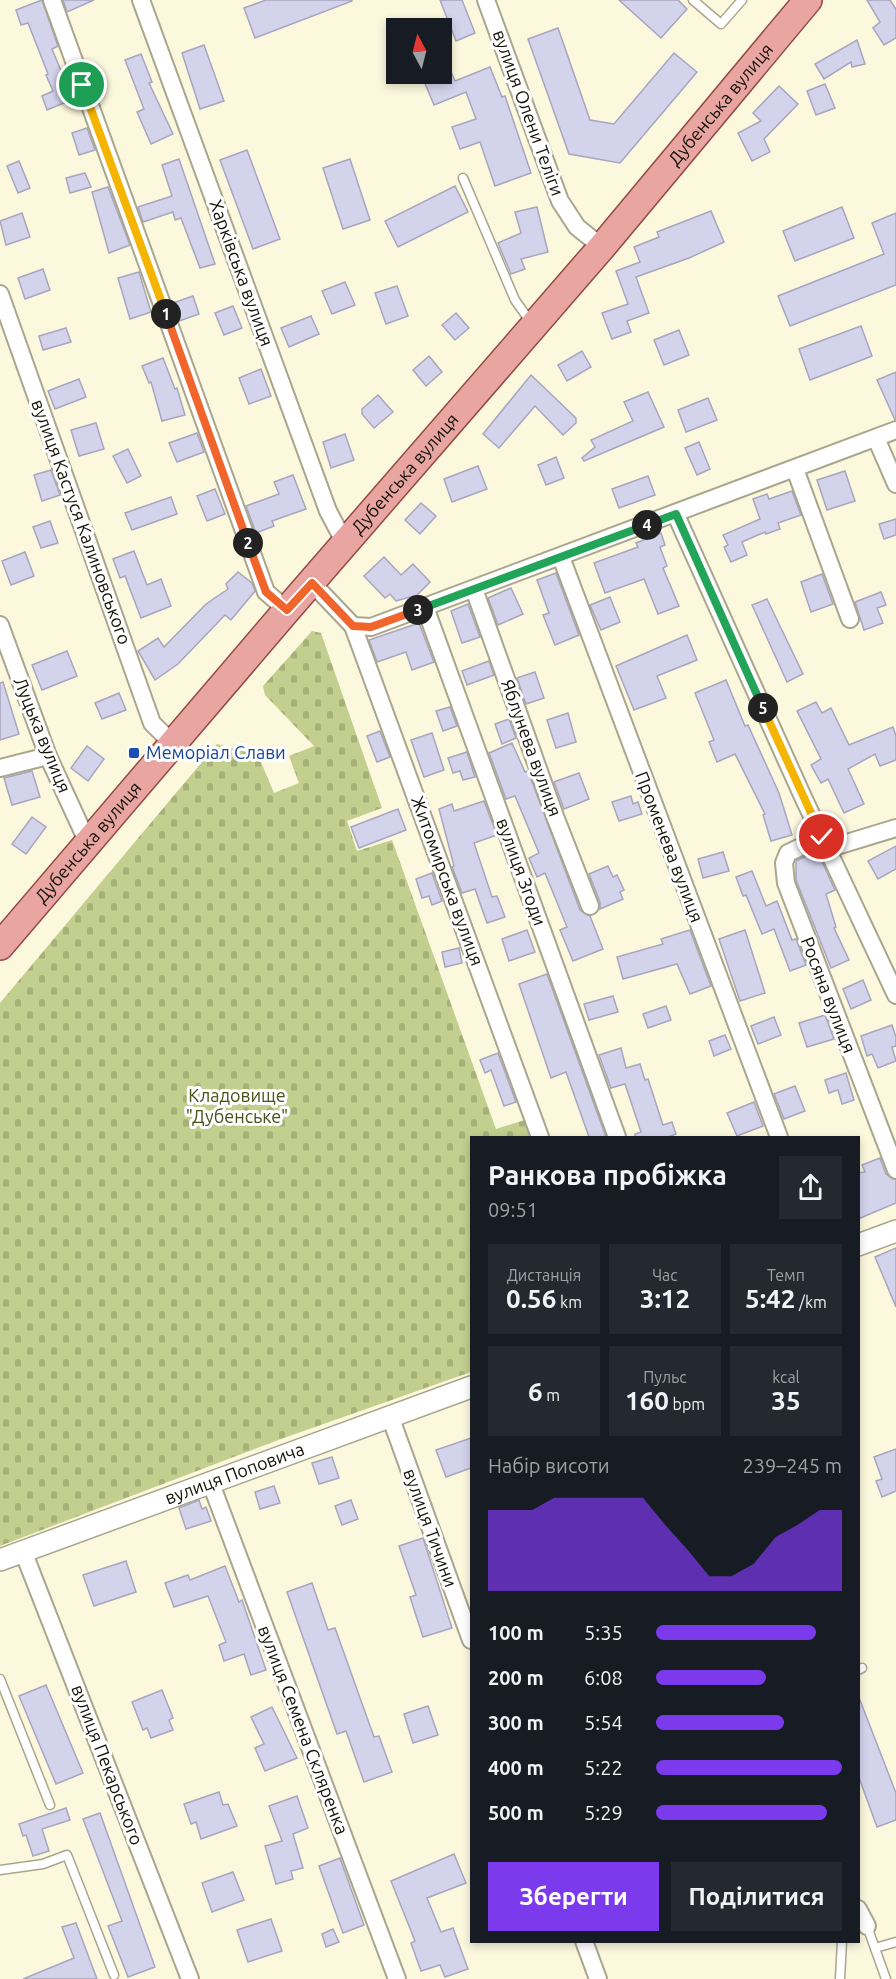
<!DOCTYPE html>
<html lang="uk">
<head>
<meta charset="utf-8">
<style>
  body { margin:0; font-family:Ubuntu,sans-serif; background:#242831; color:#f1f3f6; height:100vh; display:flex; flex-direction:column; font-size:22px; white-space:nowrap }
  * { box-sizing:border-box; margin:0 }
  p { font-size:20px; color:#9ea1a6 }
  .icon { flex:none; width:33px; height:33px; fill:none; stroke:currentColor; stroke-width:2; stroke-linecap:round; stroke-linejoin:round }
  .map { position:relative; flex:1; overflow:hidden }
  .panel { position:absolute; left:470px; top:1136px; width:390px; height:807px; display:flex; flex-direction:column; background:#171b24; border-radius:0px; box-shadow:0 3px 9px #0003 }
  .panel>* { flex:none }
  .needle { width:39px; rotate:353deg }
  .buttons { position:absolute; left:386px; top:18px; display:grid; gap:12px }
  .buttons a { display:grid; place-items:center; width:66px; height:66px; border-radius:0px; background:#171b24; box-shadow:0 3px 9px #0003; font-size:30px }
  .pin { position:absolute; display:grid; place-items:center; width:51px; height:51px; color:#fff; margin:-26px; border:3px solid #fff; border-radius:50%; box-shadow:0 2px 6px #0007 }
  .km { position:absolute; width:30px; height:30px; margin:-15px; border-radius:50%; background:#222; color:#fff; font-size:16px; line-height:30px; text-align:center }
  .round { display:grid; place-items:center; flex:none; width:63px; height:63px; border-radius:0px; background:#242831 }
  .headline { display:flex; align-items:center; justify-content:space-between; height:102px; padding:0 18px }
  h1 { font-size:27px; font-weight:600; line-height:45px }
  .figures { display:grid; grid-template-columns:repeat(3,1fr); gap:9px; height:102px; padding:6px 18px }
  .figures div { display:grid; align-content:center; border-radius:0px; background:#242831; text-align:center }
  .figures b { font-size:26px; font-weight:600 }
  .figures small { font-size:16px; font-weight:400 }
  .figures p { font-size:16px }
  .chart { height:168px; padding:12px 18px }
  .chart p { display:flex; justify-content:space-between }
  .chart svg { width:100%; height:108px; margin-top:6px; fill:#7c3aed; opacity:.7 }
  .cta { display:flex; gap:12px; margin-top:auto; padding:12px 18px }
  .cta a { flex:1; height:69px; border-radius:0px; background:#7c3aed; color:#fff; font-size:24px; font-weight:600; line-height:69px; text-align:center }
  .cta a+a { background:#242831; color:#f1f3f6 }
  ul { padding:0 18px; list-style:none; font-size:20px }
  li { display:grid; grid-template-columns:96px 72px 1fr; align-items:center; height:45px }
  li i { height:15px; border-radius:8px; background:#7c3aed }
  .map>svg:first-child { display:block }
  .cemetery { fill:url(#cemetery-stones) }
  .building { fill:#d4d3ec; stroke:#a8a6bf; stroke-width:1.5 }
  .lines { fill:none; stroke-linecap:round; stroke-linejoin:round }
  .service-casing { stroke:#aaa68d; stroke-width:11 }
  .minor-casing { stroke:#aaa68d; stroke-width:20 }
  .tertiary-casing { stroke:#aaa68d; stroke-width:24 }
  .primary-casing { stroke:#944b44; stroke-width:30 }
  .service { stroke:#fff; stroke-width:8 }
  .minor { stroke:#fff; stroke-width:16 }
  .tertiary { stroke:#fff; stroke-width:21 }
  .primary { stroke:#e9a5a1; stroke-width:27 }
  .split-1-casing { stroke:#fff; stroke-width:12 }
  .split-2-casing { stroke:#fff; stroke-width:12 }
  .split-3-casing { stroke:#fff; stroke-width:12 }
  .split-4-casing { stroke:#fff; stroke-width:12 }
  .split-5-casing { stroke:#fff; stroke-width:12 }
  .split-6-casing { stroke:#fff; stroke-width:12 }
  .split-1 { stroke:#f5b400; stroke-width:8 }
  .split-2 { stroke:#f0652b; stroke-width:8 }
  .split-3 { stroke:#f0652b; stroke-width:8 }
  .split-4 { stroke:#22a559; stroke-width:8 }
  .split-5 { stroke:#22a559; stroke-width:8 }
  .split-6 { stroke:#f5b400; stroke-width:8 }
  .transit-dot { fill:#1a4fb4; stroke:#fff; stroke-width:2 }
  .labels { text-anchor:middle; stroke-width:6; stroke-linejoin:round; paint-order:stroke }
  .street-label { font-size:18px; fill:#131209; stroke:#fff }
  .transit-label { font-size:18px; fill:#164399; stroke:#fff; text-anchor:start }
  .park-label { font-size:18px; fill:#495219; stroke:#fff }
</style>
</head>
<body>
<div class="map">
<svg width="896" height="1979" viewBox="0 0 896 1979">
  <defs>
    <pattern id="cemetery-stones" width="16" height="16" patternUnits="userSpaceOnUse" patternTransform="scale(1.5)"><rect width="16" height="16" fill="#c2cf8e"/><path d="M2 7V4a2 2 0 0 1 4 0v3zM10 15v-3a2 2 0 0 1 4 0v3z" fill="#a6b179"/></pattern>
  </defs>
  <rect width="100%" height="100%" fill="#fcf8dd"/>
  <polygon class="cemetery" points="312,631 321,633 382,808 347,821 357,851 392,840 496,1129 531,1118 538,1137 471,1137 471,1372 281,1439 0,1546 0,1003 217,744 258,755 274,793 299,783 289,756 314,746 265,695 263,686"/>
  <g class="building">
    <polygon points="42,0 58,46 52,49 67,85 71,84 76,98 47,110 42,96 53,91 46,75 48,74 28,23 21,25 16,10"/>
    <polygon points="63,0 94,0 67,12"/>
    <polygon points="266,0 351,0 352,1 255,38 244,8"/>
    <polygon points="440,0 462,0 475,33 456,41"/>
    <polygon points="619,0 678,0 687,9 661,38"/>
    <polygon points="867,0 890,0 896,9 896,38 884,45 873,28 880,22"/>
    <polygon points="558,28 590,120 614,124 674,53 697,72 620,163 569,154 528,39"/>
    <polygon points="857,40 865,64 852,67 851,62 824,79 815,64"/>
    <polygon points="204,45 224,101 200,109 182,53"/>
    <polygon points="441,48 455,81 490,67 502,97 505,96 531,173 495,186 480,142 460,149 452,127 476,119 466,92 434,105 421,74 441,74"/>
    <polygon points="141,54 152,82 149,83 173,134 151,144 137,112 144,109 125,60"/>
    <polygon points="825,84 835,108 816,115 807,91"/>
    <polygon points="779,86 798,104 764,139 770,152 752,161 738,133 761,121 753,113"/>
    <polygon points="87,128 95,150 79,155 72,133"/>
    <polygon points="247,150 280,239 253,249 220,160"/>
    <polygon points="179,159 215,264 200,268 181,218 175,220 173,212 143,222 138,207 172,196 162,165"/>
    <polygon points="350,159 370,220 343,229 323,168"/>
    <polygon points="19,161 30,188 18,193 7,166"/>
    <polygon points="85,173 91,187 70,193 66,178"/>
    <polygon points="455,186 468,212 398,247 385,221"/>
    <polygon points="108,187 130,245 109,253 92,192"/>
    <polygon points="537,207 548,252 521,259 525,269 511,274 498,243 521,233 515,212"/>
    <polygon points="842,207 854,238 795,261 783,231"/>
    <polygon points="711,211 724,242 689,258 636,277 649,313 627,321 631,332 612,339 602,313 628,304 616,271 640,262 634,247 659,237 657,232"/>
    <polygon points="22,213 30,237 6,245 0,221"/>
    <polygon points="896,213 896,285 790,326 778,296 884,254 872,223"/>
    <polygon points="43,269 50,290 25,299 18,278"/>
    <polygon points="139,272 151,312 130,319 118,278"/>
    <polygon points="345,282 355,305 332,314 322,291"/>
    <polygon points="397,286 408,316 386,324 375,293"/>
    <polygon points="193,296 199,314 179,321 173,303"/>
    <polygon points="233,306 242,328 224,335 215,313"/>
    <polygon points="456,313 469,328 455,340 442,325"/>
    <polygon points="311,316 319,334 289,347 281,328"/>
    <polygon points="861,326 872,356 810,380 799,349"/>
    <polygon points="66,328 71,342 43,350 39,336"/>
    <polygon points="679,330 689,355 664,365 654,340"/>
    <polygon points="582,351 591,367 567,381 558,365"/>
    <polygon points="429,356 442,372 426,386 413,370"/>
    <polygon points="163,358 175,389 177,388 185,415 162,421 151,382 149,383 142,366"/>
    <polygon points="261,369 271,396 249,404 239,378"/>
    <polygon points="896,372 896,420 895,420 877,380"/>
    <polygon points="531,375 576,418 576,423 563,435 535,406 499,448 483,434"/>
    <polygon points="79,379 86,397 55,409 48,391"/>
    <polygon points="648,392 664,427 584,461 582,458 595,447 591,440 633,421 624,402"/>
    <polygon points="378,395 393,412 374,428 362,414 362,409"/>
    <polygon points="708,398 717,420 686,432 678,410"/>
    <polygon points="96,423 104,449 79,456 71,430"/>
    <polygon points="197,433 204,452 177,462 169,443"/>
    <polygon points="345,434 354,460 331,468 323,442"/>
    <polygon points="699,442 710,469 697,475 685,448"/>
    <polygon points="128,449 141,476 127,483 113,456"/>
    <polygon points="556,457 564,478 546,485 538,465"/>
    <polygon points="478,466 487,489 452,502 444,479"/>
    <polygon points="51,470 60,495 42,501 34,475"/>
    <polygon points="845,471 855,501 827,510 817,480"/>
    <polygon points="293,475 306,509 272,521 274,526 256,533 246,506 279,494 274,482"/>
    <polygon points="648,476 655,495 619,508 612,489"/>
    <polygon points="215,489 225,514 207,521 197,496"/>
    <polygon points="792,491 801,515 778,523 780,529 766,534 765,532 742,542 747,555 731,562 724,547 728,545 723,535 760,519 753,499 767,494 769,499"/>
    <polygon points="171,497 177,514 132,530 125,513"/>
    <polygon points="421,503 436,516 420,534 405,520"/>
    <polygon points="896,519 896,535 884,539 879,524"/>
    <polygon points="50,521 58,543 41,548 33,527"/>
    <polygon points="661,533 665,545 660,547 667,566 663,568 679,606 658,614 644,579 605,593 594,563 638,547 636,543"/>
    <polygon points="134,551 147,585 161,579 171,606 141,618 125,576 120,578 113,559"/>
    <polygon points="25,552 34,576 11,585 2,561"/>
    <polygon points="384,557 401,575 413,564 430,582 417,595 396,601 390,594 385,598 364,576"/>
    <polygon points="238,572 252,583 255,591 231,620 225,615 178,664 155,680 138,651 158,638 164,647 206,604 228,589 226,584"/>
    <polygon points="556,573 579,635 555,645 543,615 549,613 537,580"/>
    <polygon points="822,574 833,604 811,612 801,582"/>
    <polygon points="511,588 523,614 498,625 488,598"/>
    <polygon points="881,592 886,605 877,608 883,623 864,630 855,602"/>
    <polygon points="610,597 620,622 601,630 590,605"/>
    <polygon points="767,599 803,674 787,682 752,605"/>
    <polygon points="468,604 480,637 462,643 451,611"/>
    <polygon points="419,623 434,662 412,670 406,652 377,662 369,640"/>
    <polygon points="687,635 697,660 657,676 666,698 634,710 616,666"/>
    <polygon points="67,651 77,676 42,690 32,665"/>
    <polygon points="489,661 494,675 467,685 462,671"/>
    <polygon points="535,672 544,698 526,704 517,678"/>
    <polygon points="726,680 745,726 748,725 779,793 792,835 771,841 763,815 765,814 735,754 717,762 709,742 714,740 695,693"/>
    <polygon points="3,682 19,734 0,740 0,683"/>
    <polygon points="119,693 126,710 102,719 95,703"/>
    <polygon points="816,702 822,713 831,708 849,745 893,727 896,736 896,760 880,766 875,754 848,769 864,804 844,813 828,779 821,783 811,765 821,759 797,711"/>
    <polygon points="450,707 457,726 443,731 436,711"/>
    <polygon points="568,713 576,742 556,748 547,720"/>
    <polygon points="509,719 516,738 502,744 495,724"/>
    <polygon points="380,731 390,757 377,762 367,736"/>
    <polygon points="432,733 444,770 424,777 411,740"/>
    <polygon points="512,743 525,772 528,771 580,910 590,916 603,949 573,961 560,930 567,927 545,873 537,877 529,858 539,853 515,796 506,799 489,753"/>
    <polygon points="87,746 104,759 88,781 71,768"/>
    <polygon points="467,752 475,777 463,780 460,771 453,773 448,758"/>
    <polygon points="32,771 40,797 12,805 4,778"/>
    <polygon points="579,773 589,799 564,809 554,782"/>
    <polygon points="631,796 633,804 638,802 642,814 619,821 612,802"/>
    <polygon points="484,801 497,835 474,843 492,897 497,896 505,917 487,923 475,889 462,893 452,867 454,866 439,809 452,804 454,811"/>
    <polygon points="398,809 406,830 359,848 351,827"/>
    <polygon points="32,817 46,827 26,854 12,844"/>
    <polygon points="896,846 896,869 878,879 868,861"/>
    <polygon points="817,851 835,890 826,894 836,927 834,928 849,960 831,968 796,880 796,861"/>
    <polygon points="723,852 729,871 703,878 698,859"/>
    <polygon points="608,866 613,877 617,875 624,890 620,892 623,899 600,909 600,902 589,874"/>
    <polygon points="752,871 766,906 777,901 792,940 796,939 806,965 790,971 774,929 762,934 746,895 743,896 736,877"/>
    <polygon points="432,873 442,901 432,905 429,896 422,898 416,879"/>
    <polygon points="527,930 535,952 509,961 502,939"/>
    <polygon points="690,930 711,986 690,994 677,964 623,979 617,957 663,944 661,939"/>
    <polygon points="745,930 765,993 740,1001 719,939"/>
    <polygon points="459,948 462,963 445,967 442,952"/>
    <polygon points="547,974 606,1137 589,1137 566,1072 551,1078 519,984"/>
    <polygon points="863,980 871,1000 851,1009 843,989"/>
    <polygon points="613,996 618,1012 589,1020 584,1004"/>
    <polygon points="666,1006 671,1020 648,1028 643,1014"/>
    <polygon points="825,1015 834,1039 807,1047 799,1023"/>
    <polygon points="774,1017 781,1035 758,1044 751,1026"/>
    <polygon points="892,1025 896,1037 896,1046 892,1047 896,1061 878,1068 872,1054 867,1056 861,1036"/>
    <polygon points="725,1035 731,1049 714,1056 709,1041"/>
    <polygon points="621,1048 626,1068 640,1064 645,1080 648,1079 663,1125 672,1122 676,1134 668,1137 635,1137 635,1134 641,1132 625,1084 611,1088 599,1055"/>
    <polygon points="498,1053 516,1102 504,1106 491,1070 485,1073 480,1060"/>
    <polygon points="846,1073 854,1100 842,1104 838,1090 829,1093 825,1080"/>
    <polygon points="795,1086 805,1111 784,1119 774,1094"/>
    <polygon points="754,1102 763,1126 737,1136 727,1113"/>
    <polygon points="880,1158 886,1174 896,1180 896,1203 858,1219 858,1173 865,1172 862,1165"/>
    <polygon points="896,1248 896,1307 875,1257"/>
    <polygon points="471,1438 471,1468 446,1477 436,1450"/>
    <polygon points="896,1449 896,1491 882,1497 876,1481 882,1479 874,1457"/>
    <polygon points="332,1457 339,1478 319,1484 312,1463"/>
    <polygon points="274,1486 280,1503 260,1509 255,1492"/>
    <polygon points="199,1500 202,1509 206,1507 211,1521 186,1529 179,1508"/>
    <polygon points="351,1500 358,1519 342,1525 335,1506"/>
    <polygon points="423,1538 452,1628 423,1637 410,1597 416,1595 399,1546"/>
    <polygon points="126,1561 136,1592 94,1606 83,1575"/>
    <polygon points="225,1566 239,1602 242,1600 266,1670 251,1675 244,1654 224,1661 219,1645 226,1642 208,1596 174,1607 165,1583 188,1575 190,1580"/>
    <polygon points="312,1583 328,1630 335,1628 374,1737 379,1736 392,1772 364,1782 346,1731 337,1734 287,1592"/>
    <polygon points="46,1685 83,1773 56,1784 19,1696"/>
    <polygon points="162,1690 173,1718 169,1720 173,1730 151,1738 147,1728 143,1730 132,1702"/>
    <polygon points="858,1695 896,1793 896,1820 877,1827 858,1775"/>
    <polygon points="428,1706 438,1735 413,1743 404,1714"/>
    <polygon points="272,1707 297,1758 265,1771 255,1748 264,1744 251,1717"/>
    <polygon points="219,1792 223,1805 228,1804 237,1826 201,1839 196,1822 191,1824 184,1804"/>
    <polygon points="297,1796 308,1828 293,1834 303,1868 291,1871 293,1879 276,1884 265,1846 282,1841 269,1806"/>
    <polygon points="66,1808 70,1820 42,1829 49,1851 33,1856 26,1835 23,1836 19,1824"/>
    <polygon points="100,1813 155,1967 128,1977 108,1926 122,1921 83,1819"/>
    <polygon points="454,1854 466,1883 427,1898 441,1932 453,1928 468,1969 445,1977 440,1965 421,1971 411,1943 415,1941 391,1881"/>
    <polygon points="340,1858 364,1925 343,1933 319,1866"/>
    <polygon points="233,1872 244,1900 212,1912 202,1883"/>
    <polygon points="271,1919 282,1951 248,1962 237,1930"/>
    <polygon points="76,1923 97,1979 23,1979 74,1958 62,1927"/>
    <polygon points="333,1929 339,1942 326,1947 322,1934"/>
  </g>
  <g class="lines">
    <defs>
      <g id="service">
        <polyline points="693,0 721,24 742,0"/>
        <polyline points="463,178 515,300 532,324"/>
        <polyline points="858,1670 862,1668"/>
        <polyline points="0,1679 50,1805"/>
        <polyline points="0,1870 43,1864 67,1855 114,1975"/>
        <polyline points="867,1926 886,1979"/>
        <polyline points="875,1948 896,1942"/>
        <polyline points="840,1979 842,1941"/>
      </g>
      <g id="minor">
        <polyline points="52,0 266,592 287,610"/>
        <polyline points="141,0 328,511 345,543"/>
        <polyline points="486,0 560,201 577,227 602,247"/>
        <polyline points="0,294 152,723 173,744"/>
        <polyline points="876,438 896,484"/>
        <polyline points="795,469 850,619"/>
        <polyline points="676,515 803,797 896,995"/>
        <polyline points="561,557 779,1137"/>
        <polyline points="312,583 353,626 371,627 896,430"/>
        <polyline points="474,589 556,819 590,906"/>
        <polyline points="425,607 617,1137"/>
        <polyline points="0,625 48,756 88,843"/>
        <polyline points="353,626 540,1137"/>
        <polyline points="0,768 48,756"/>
        <polyline points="822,837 788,853 784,863 786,883 896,1170"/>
        <polyline points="827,849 896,828"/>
        <polyline points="390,1416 471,1640"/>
        <polyline points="210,1481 397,1979"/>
        <polyline points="23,1551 190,1979"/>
        <polyline points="858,1909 867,1926"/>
        <polyline points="584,1941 598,1979"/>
      </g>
      <g id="tertiary">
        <polyline points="858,1245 896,1231"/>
        <path id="s1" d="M0 1560 471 1387"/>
      </g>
      <g id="primary">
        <path id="s2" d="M0 946 287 610 602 247 808 0"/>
      </g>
    </defs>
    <use href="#service" class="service-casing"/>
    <use href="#minor" class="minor-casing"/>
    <use href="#tertiary" class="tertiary-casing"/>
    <use href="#primary" class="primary-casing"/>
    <use href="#service" class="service"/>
    <use href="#minor" class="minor"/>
    <use href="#tertiary" class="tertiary"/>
    <use href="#primary" class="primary"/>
  </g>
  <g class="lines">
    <defs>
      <polyline id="split-1" points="82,85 166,314"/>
      <polyline id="split-2" points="166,314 248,543"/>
      <polyline id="split-3" points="248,543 266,592 287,610 312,583 353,626 371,627 418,610"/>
      <polyline id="split-4" points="418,610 647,525"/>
      <polyline id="split-5" points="647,525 676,514 763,708"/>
      <polyline id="split-6" points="763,708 822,837"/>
    </defs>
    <use href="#split-1" class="split-1-casing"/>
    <use href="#split-2" class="split-2-casing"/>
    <use href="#split-3" class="split-3-casing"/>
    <use href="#split-4" class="split-4-casing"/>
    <use href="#split-5" class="split-5-casing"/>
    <use href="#split-6" class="split-6-casing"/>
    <use href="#split-1" class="split-1"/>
    <use href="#split-2" class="split-2"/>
    <use href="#split-3" class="split-3"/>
    <use href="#split-4" class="split-4"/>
    <use href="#split-5" class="split-5"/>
    <use href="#split-6" class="split-6"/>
  </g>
  <rect class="transit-dot" x="128" y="747" width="12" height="12" rx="3"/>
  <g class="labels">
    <g class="street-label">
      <text dy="6" stroke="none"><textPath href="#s2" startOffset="1108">Дубенська вулиця</textPath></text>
      <text transform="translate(528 113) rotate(70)" y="6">вулиця Олени Теліги</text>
      <text transform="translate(241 273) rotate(70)" y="6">Харківська вулиця</text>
      <text dy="6" stroke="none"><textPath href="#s2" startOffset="622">Дубенська вулиця</textPath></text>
      <text transform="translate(81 522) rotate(70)" y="6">вулиця Кастуся Калиновського</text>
      <text transform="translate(42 735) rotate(68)" y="6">Луцька вулиця</text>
      <text transform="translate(531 748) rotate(70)" y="6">Яблунева вулиця</text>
      <text dy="6" stroke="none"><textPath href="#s2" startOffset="136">Дубенська вулиця</textPath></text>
      <text transform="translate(669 847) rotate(69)" y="6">Променева вулиця</text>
      <text transform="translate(521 872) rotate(70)" y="6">вулиця Згоди</text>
      <text transform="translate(447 881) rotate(70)" y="6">Житомирська вулиця</text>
      <text transform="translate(828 995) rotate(69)" y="6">Росяна вулиця</text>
      <text dy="6" stroke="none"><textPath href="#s1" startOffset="250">вулиця Поповича</textPath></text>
      <text transform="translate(430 1528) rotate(70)" y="6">вулиця Тичини</text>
      <text transform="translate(303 1730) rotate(69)" y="6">вулиця Семена Скляренка</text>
      <text transform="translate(107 1765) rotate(69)" y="6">вулиця Пекарського</text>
    </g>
    <g class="transit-label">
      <text x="146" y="759">Меморіал Слави</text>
    </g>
    <g class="park-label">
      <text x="237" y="1102">Кладовище<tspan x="237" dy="21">"Дубенське"</tspan></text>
    </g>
  </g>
</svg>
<div class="buttons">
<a><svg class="needle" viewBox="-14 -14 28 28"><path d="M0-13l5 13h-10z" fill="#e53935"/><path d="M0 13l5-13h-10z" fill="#9ea1a6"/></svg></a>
</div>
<div class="pin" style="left:82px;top:85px;background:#1e9e55"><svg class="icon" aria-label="arrive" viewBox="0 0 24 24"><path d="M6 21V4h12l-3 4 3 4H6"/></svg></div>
<div class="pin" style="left:822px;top:837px;background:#d93025"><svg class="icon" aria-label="check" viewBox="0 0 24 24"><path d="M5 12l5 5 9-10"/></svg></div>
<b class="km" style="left:166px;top:314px">1</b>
<b class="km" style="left:248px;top:543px">2</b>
<b class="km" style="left:418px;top:610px">3</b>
<b class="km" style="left:647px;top:525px">4</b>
<b class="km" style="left:763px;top:708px">5</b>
<section class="panel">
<div class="headline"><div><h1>Ранкова пробіжка</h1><p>09:51</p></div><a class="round"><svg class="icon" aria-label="share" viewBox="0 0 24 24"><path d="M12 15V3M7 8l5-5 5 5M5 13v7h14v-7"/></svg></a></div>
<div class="figures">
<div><p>Дистанція</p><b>0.56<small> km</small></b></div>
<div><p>Час</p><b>3:12</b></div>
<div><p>Темп</p><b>5:42<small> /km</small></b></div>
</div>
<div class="figures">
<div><b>6<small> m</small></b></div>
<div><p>Пульс</p><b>160<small> bpm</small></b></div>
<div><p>kcal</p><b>35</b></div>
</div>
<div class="chart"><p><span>Набір висоти</span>239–245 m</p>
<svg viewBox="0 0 160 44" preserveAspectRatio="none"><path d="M0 44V11L10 11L20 11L30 6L40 6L50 6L60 6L70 6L80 17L90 27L100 38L110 38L120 33L130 22L140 17L150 11L160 11V44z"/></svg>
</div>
<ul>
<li><b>100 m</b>5:35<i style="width:86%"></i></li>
<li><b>200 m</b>6:08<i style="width:59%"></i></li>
<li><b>300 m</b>5:54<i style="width:69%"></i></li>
<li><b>400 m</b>5:22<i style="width:100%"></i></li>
<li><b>500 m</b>5:29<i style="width:92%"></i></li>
</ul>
<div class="cta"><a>Зберегти</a><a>Поділитися</a></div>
</section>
</div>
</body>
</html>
